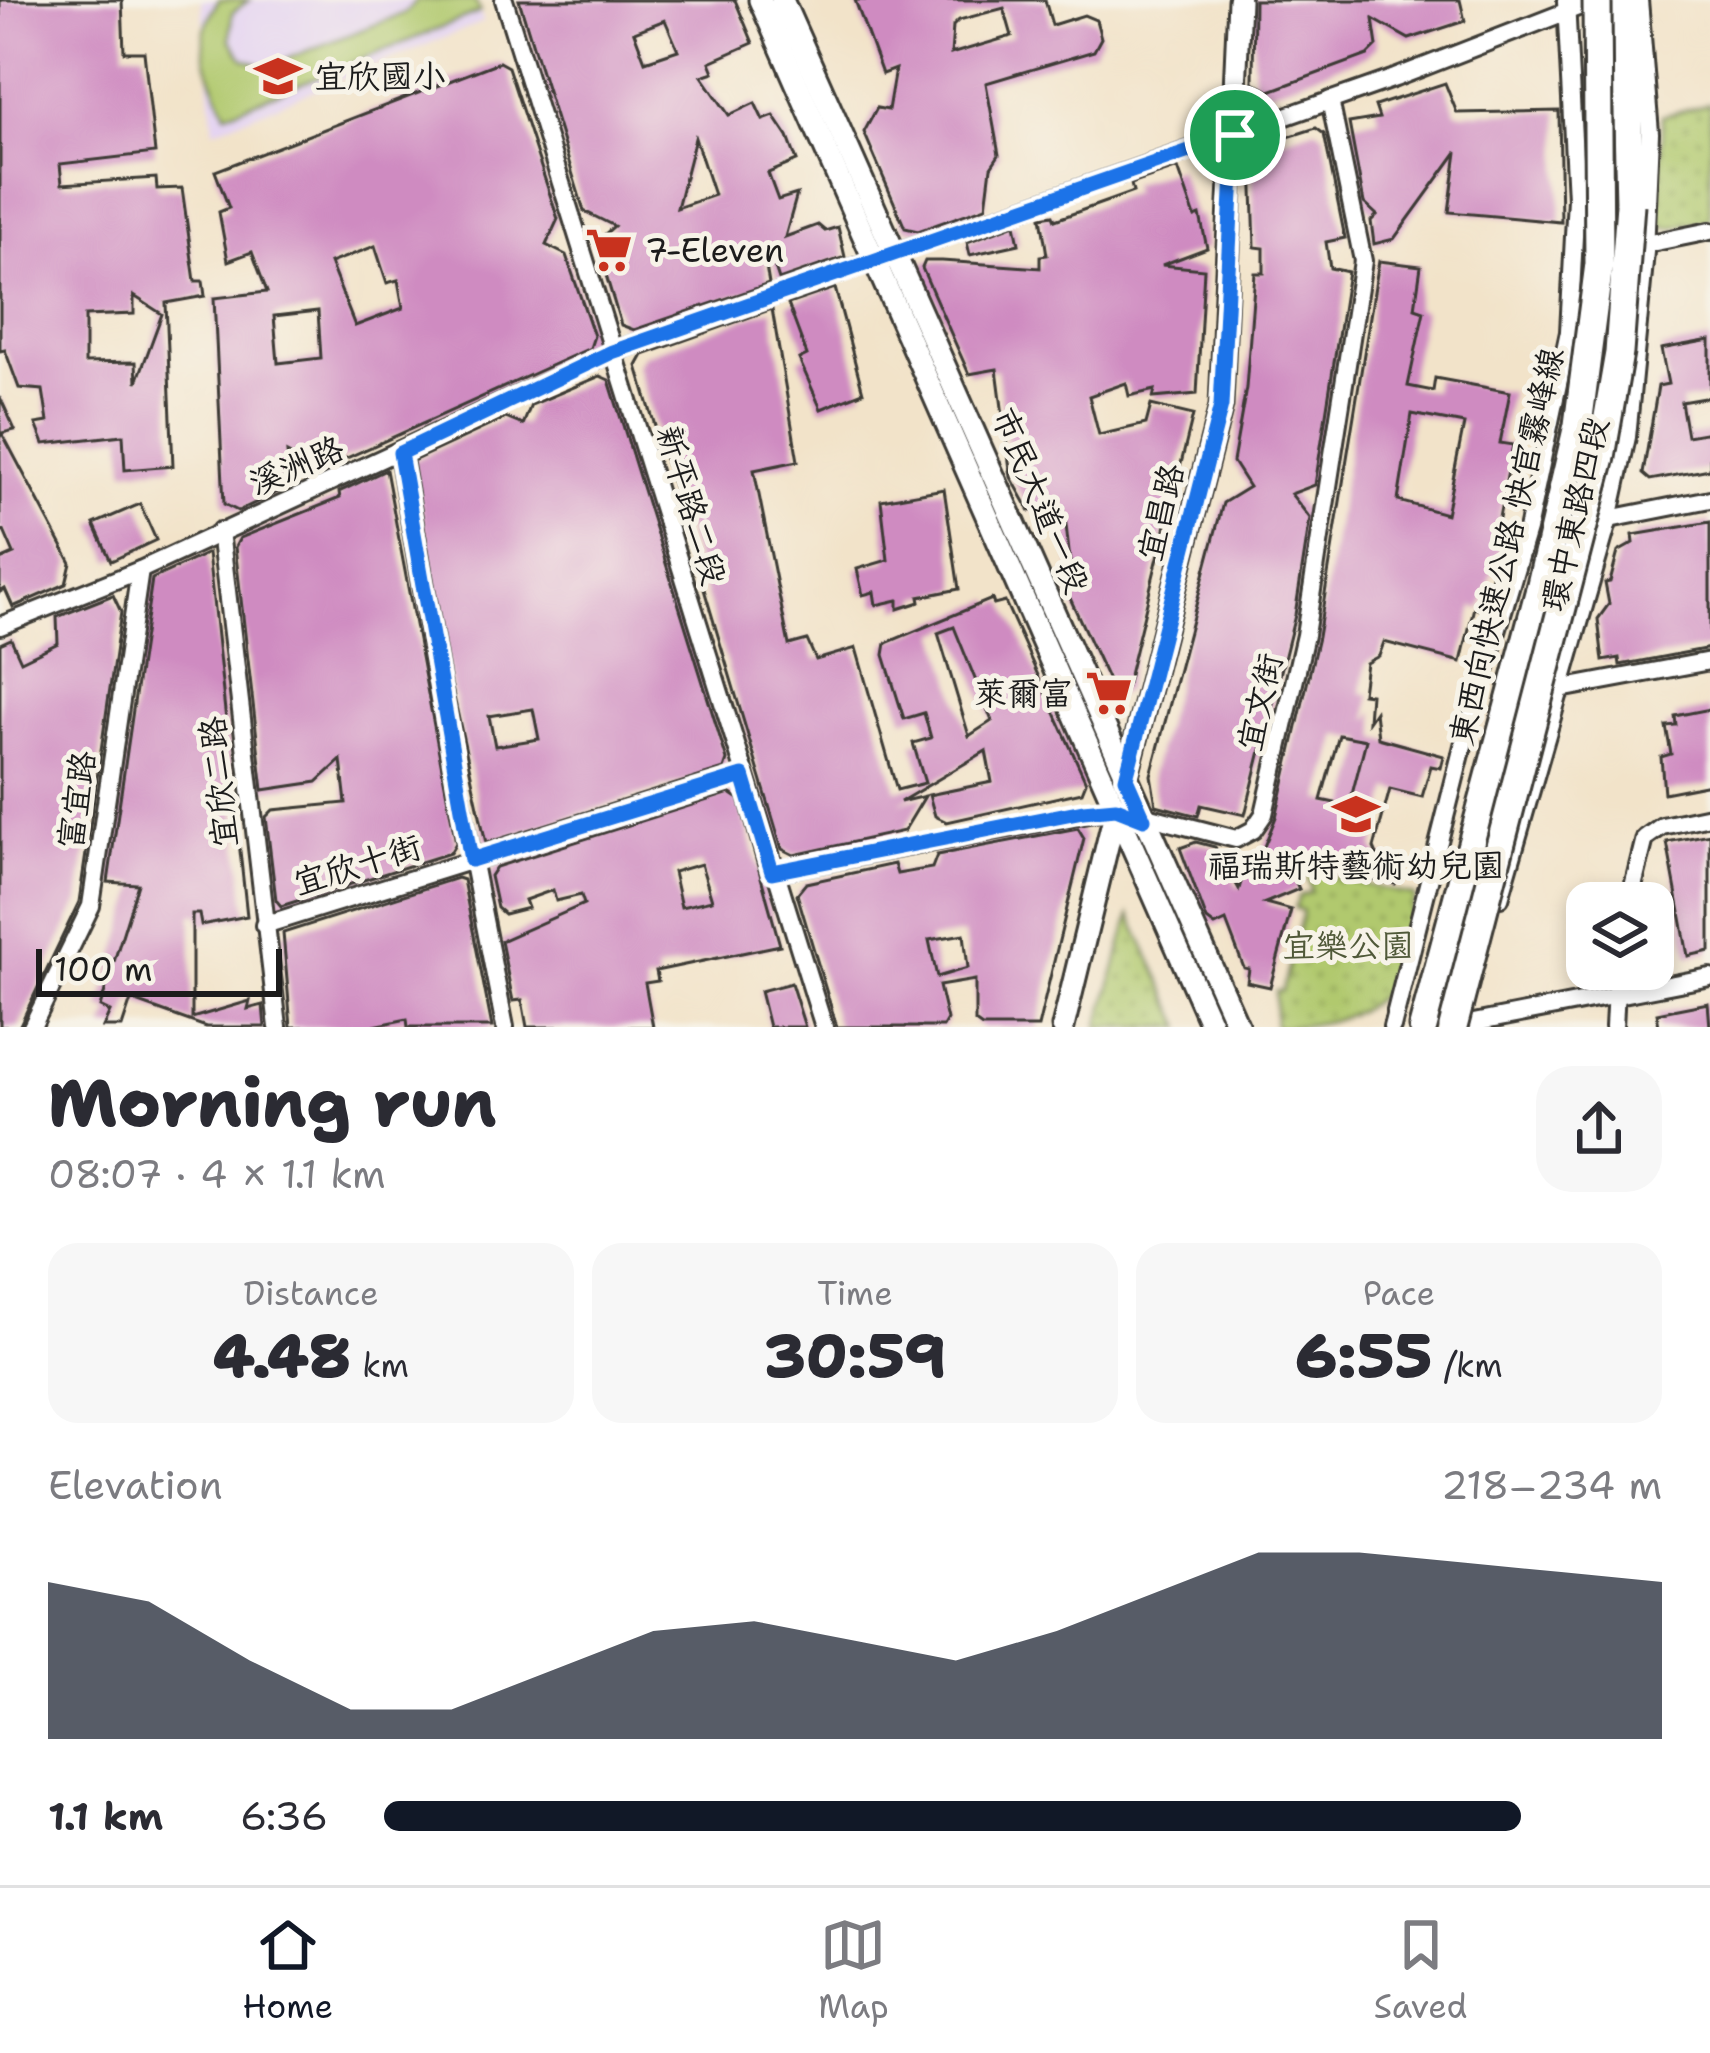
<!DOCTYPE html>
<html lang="en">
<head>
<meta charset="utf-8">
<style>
  body { margin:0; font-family:"Shantell Sans","LXGW WenKai TC",sans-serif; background:#f7f7f7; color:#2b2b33; height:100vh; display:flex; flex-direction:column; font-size:45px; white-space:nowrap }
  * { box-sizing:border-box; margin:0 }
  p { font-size:39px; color:#7c7c81 }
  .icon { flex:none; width:66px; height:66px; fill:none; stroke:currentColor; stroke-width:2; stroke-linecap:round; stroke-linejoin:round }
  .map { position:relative; height:1027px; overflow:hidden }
  .panel { display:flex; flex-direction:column; background:#fff; flex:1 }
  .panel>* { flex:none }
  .tools { position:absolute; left:1566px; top:882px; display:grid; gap:24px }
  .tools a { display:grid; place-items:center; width:108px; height:108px; border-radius:24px; background:#fff; box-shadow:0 6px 18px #0003; font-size:60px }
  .scale { position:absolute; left:36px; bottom:30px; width:246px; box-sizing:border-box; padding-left:12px; border:6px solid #1c1c1c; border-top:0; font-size:33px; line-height:42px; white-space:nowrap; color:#1c1c1c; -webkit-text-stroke:9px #f7f3e8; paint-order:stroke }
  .pin { position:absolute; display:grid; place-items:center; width:102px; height:102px; color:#fff; margin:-51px; border:6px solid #fff; border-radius:50%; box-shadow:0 3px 12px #0007 }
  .round { display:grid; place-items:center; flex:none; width:126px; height:126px; border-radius:36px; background:#f7f7f7 }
  .summary { display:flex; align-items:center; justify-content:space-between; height:204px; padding:0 48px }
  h1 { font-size:66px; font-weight:800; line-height:90px }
  .metrics { display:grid; grid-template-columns:repeat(3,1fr); gap:18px; height:204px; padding:12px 48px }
  .metrics div { display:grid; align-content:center; border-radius:30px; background:#f7f7f7; text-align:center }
  .metrics b { font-size:60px; font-weight:800 }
  .metrics small { font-size:33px; font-weight:400 }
  .metrics p { font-size:33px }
  .chart { height:336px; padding:24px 48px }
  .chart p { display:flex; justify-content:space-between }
  .chart svg { width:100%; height:216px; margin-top:12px; fill:#111827; opacity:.7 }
  ul { padding:0 48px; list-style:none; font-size:39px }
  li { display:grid; grid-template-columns:192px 144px 1fr; align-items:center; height:90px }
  li i { height:30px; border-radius:15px; background:#111827 }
  .menu { display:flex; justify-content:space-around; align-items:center; height:168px; border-top:3px solid #e1e1e2; background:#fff; font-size:33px; color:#7c7c81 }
  .menu a { display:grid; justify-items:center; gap:6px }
  .menu .on { color:#111827 }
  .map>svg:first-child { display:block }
  .built { fill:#e4d3f2 }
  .park { fill:url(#park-dots); stroke:#667245; stroke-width:3 }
  .garden { fill:#b1c96e; stroke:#667245; stroke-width:3 }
  .building { fill:#cf8bc1; fill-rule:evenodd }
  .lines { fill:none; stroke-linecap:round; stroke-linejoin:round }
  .minor-casing { stroke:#3c3a36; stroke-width:22 }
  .tertiary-casing { stroke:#3c3a36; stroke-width:27 }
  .trunk-casing { stroke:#3c3a36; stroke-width:33 }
  .minor { stroke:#fff; stroke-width:16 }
  .tertiary { stroke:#fff; stroke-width:21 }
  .trunk { stroke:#fff; stroke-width:27 }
  .trunk-bridge-casing { stroke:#3c3a36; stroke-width:33; stroke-linecap:butt }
  .trunk-bridge { stroke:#fff; stroke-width:27 }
  .route-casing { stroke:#fff; stroke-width:24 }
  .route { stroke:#1a73e8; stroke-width:15 }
  .labels { text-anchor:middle; stroke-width:10; stroke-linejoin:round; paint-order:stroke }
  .poi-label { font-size:33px; fill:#1c1c1c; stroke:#f7f3e8; text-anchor:start }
  .street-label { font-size:33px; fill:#1c1c1c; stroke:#f7f3e8 }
  .park-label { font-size:33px; fill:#505939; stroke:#f7f3e8 }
</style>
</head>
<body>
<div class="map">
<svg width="1710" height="1027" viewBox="0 0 1710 1027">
  <defs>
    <pattern id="park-dots" width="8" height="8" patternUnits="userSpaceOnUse" patternTransform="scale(3)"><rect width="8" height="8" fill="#b1c96e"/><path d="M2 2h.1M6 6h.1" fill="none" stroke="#98ac5f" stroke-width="1.8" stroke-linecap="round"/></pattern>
  </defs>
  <rect width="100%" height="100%" fill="#f7f3e8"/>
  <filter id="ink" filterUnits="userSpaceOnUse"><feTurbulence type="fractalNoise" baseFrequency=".00833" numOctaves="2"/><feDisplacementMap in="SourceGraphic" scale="24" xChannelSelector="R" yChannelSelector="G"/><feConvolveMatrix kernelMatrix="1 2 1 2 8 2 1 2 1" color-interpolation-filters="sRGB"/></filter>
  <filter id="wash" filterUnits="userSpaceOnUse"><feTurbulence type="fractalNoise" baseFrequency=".004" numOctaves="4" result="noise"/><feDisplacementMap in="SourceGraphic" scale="48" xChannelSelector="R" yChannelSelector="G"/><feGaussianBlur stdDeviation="2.7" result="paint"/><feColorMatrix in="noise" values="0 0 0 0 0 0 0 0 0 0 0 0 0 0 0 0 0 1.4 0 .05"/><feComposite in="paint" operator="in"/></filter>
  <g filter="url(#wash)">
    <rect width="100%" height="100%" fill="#f2e3c9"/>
    <polygon class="built" points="201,0 476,0 483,22 214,130"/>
    <g class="park">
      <polygon points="1710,103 1710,219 1671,228 1659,225 1662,116"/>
      <path d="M1306 871 1415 896C1408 920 1405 957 1393 979 1370 1019 1314 1027 1274 1027L1276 991H1282L1303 911 1295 908 1299 896 1311 892Z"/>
      <polygon points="1130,915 1183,1027 1099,1027"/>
    </g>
    <path class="garden" d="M219 0H249L232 13 230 39 244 59 266 67 405 13 417 0H474L481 12 226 113C209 70 189 41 219 0Z"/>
    <g id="blocks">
      <g class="building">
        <path d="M0 0H122L124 52H144L155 153 60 164 62 184 156 178 157 189 182 188 195 281H203L205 296 166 303 173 466 125 470 123 435 44 444 36 424 48 422 43 390 19 388 5 350 0 351ZM134 296 162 314 137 382 136 362 85 363V316L134 314Z"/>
        <path d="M519 0H735L753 43 710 62 714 72 702 76 729 115 755 103 763 120 774 116 788 137 797 161 768 173 778 200 797 194 785 237 818 225 825 231 838 227 845 257 779 280 772 259 765 261 769 284 634 330 621 325 596 242 614 226 584 211ZM665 20 678 50 645 61 634 32ZM695 138 714 195 677 208Z"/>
        <path d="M855 0H1045L1052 25 1084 15 1096 20 1101 38 1094 51 986 83 999 155 991 167 986 207 918 231 905 228 864 132 877 108 888 110 895 69 882 74ZM1004 8 1012 36 951 54 953 26 959 20Z"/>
        <polygon points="1254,0 1460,0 1465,21 1409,39 1373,19 1377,46 1368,55 1270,91 1253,82"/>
        <path d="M499 62 508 67 558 219 546 245 566 255 594 336 590 348 320 470 287 453 289 473 284 474 282 490 238 511 224 504 214 298 267 292 252 252 228 261 219 212 229 208 215 171ZM375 246 387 283 398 280 403 308 355 326 330 263ZM318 311 321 358 278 363 274 316Z"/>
        <polygon points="1445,83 1457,113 1559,111 1561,222 1449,212 1457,152 1394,239 1374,244 1371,221 1377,215 1364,203 1349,123 1379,118 1375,106"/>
        <polygon points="1316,128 1324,134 1345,238 1326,242 1330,268 1348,272 1315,485 1291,494 1310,518 1295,615 1245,815 1201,805 1198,816 1156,805 1151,775 1223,503 1249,487 1233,462 1246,388 1255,273 1264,273 1264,248 1255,247 1252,161 1263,145"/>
        <polygon points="1178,168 1195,217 1200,215 1207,248 1162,265 1204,269 1197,394 1153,398 1155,390 1129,396 1126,383 1089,396 1099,435 1146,424 1151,405 1193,415 1125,691 1115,696 1063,583 1072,579 1064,507 1030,511 1011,477 997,369 969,374 922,268 925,261 942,261 1040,268 1040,256 1047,255 1041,217 1053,215 1055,220 1133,192 1131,184"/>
        <polygon points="1015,224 1019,244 970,255 967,242"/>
        <path d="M1379 261 1421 266 1415 308 1424 311 1408 386 1433 391 1435 378 1510 392 1500 443 1513 445 1497 528 1503 537 1481 609 1474 607 1461 662 1384 642 1379 656 1366 663 1362 693 1370 694 1368 721 1375 711 1378 738 1444 756 1441 768 1431 766 1422 797 1390 789 1374 848 1377 855 1400 862 1395 884 1286 861 1299 889 1265 903 1291 910 1270 987 1247 982 1249 969 1244 968 1226 921 1215 926 1207 920 1180 848 1196 842 1215 847 1239 889 1242 879 1285 860 1261 854 1276 817 1318 637ZM1412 414 1464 424 1446 514 1398 501ZM1339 735 1366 740 1349 806 1321 800Z"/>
        <polygon points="835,288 863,392 821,409 799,359 807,355 788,304"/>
        <path d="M772 309 798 461 754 470 789 645 807 640 816 660 856 648 897 790 925 783 913 743 931 738 924 713 904 719 884 655 886 643 992 599 994 605 1005 602 1086 782 1082 792 947 822 935 816 929 795 992 782 986 751 900 802 925 796 904 831 794 855 782 849 637 366 643 355ZM954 627 992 721 969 736 938 633Z"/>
        <polygon points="1710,340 1710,397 1681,402 1687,436 1710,432 1710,469 1650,480 1643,474 1658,386 1668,384 1661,349"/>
        <path d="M600 376 609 380 727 760 724 769 486 843 451 683 413 461 506 418 523 425 531 405ZM533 709 539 739 495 746 489 716Z"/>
        <polygon points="0,397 15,430 2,433 71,563 66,584 13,607 5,589 0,592 0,560 14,554 4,531 0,533"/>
        <polygon points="386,470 456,843 450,853 281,906 276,900 266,817 273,810 346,803 341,760 317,782 263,790 235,547 240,538 340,498 339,492"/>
        <polygon points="944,489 959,589 919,597 920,602 898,609 898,600 876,605 874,592 863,595 857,569 888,560 881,500"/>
        <polygon points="140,504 156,540 111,561 94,524"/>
        <polygon points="1710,522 1710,648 1620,665 1619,658 1603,661 1598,619 1609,604 1605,583 1610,582 1618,552 1634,543 1633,535"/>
        <polygon points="208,553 247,916 201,925 199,914 192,914 192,1018 250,1001 248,1009 263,1005 265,1027 206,1027 131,1000 122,1027 103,1027 110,1012 100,1007 138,884 108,882 152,579"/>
        <polygon points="113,595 121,612 79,902 19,1027 0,1027 0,644 11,639 21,661 58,643 57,617"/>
        <polygon points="1710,709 1710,784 1664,793 1661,757 1671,754 1666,726 1676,725 1675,716"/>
        <path d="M730 793 739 799 780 945 656 971 658 981 645 983 653 1027H527L522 1000 513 1001 501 941 584 904 581 895 556 901 553 890 525 900 528 908 504 914 497 908 490 876 496 867ZM701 864 712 900 681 907 673 872Z"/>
        <path d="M1078 828 1084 838 1038 1027H982L975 1022V980L939 986 947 1020 943 1027H837L797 894 806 883 894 864 897 874 932 868 937 855ZM964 934 968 968 937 977 929 940Z"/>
        <polygon points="1710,834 1710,951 1688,956 1667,842"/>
        <polygon points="457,878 463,880 492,1027 408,1027 407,1019 369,1027 291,1027 283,933"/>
        <polygon points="791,983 805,1027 769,1027 760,991"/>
        <polygon points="1708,1003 1710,1027 1659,1027 1657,1013"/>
      </g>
    </g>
  </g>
  <g filter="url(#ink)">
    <use href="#blocks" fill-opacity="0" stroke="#3c3a36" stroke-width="3"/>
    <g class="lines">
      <defs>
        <g id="minor">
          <polyline points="504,0 824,1027"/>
          <polyline points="1646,244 1710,231"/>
          <polyline points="399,453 438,685 505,1027"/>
          <polyline points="1599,521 1710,499"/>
          <polyline points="220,531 278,1027"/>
          <polyline points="0,626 140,570 612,352 1395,78 1596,0"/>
          <polyline points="1560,689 1710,661"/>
          <polyline points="772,872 1116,808 1236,839 1253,830 1264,814 1305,635 1363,261 1330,100"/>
          <polyline points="1500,898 1609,519 1627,437 1645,252 1650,133 1639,0"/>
          <polyline points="1629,903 1645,838 1662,826 1710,816"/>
          <polyline points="264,925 743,776"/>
          <polyline points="32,1027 91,906 140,570"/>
          <polyline points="1392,1027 1465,738 1527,530 1569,332 1576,198 1566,1"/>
          <polyline points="1453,1027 1710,977"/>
          <polyline points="1614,1027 1617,969"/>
        </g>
        <g id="tertiary">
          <polyline points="760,0 1212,1027"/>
          <polyline points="782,0 1238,1027"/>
          <polyline points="1126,779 1221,406 1239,0"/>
          <polyline points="1063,1027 1116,809"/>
        </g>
        <g id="trunk">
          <polyline points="1625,0 1630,204"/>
          <polyline points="1423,1027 1540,589"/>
        </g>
      </defs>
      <use href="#minor" class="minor-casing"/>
      <use href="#tertiary" class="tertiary-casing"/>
      <use href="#trunk" class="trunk-casing"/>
      <use href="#minor" class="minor"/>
      <use href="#tertiary" class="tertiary"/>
      <use href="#trunk" class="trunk"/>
      <defs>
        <g id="trunk-bridge">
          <polyline points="1540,589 1578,425 1599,264 1597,0"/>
          <polyline points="1453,1027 1601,457 1619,353 1630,204"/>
        </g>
      </defs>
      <use href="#trunk-bridge" class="trunk-bridge-casing"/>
      <use href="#trunk-bridge" class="trunk-bridge"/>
    </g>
  </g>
  <g class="lines" filter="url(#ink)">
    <defs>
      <polygon id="route" points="1235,135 1221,406 1126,778 1144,819 1116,808 1083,811 772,872 743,776 471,860 400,453 612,352"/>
    </defs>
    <use href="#route" class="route-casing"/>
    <use href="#route" class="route"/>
  </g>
  <defs>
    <symbol id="school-bare" viewBox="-9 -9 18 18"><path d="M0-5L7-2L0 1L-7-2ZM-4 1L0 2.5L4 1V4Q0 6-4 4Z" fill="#c8321e" stroke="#f7f3e8" stroke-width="2.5" paint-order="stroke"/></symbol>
    <symbol id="supermarket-bare" viewBox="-9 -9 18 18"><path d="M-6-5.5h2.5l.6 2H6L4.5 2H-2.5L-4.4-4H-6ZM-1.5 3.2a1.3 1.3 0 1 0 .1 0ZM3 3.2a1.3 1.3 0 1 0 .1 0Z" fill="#c8321e" stroke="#f7f3e8" stroke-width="2.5" paint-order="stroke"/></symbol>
  </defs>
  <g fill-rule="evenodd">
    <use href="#school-bare" x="245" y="43" width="66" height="66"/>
    <use href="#supermarket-bare" x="576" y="217" width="66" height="66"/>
    <use href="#supermarket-bare" x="1076" y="660" width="66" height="66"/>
    <use href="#school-bare" x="1323" y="781" width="66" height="66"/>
  </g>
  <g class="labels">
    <g class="poi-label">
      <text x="314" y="88">宜欣國小</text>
      <text x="645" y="262">7-Eleven</text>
      <text x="1073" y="705" text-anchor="end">萊爾富</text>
      <text x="1356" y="877" text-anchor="middle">福瑞斯特藝術幼兒園</text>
    </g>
    <g class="street-label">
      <text transform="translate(296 465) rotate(-23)" y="12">溪洲路</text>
      <text transform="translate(1041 500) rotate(67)" y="12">市民大道一段</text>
      <text transform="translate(692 505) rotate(73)" y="12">新平路二段</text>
      <text transform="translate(1160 512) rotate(-76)" y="12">宜昌路</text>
      <text transform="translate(1574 514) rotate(-77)" y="12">環中東路四段</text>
      <text transform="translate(1506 546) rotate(-77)" y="12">東西向快速公路 快官霧峰線</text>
      <text transform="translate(1259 702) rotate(-77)" y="12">宜文街</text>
      <text transform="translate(218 782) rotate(-96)" y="12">宜欣二路</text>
      <text transform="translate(76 800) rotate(-82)" y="12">富宜路</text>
      <text transform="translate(357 864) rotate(-17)" y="12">宜欣十街</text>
    </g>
    <g class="park-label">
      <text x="1348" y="957">宜樂公園</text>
    </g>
  </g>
</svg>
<div class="tools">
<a><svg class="icon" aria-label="layers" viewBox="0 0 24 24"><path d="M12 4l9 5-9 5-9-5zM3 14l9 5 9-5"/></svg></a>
</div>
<div class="scale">100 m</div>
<div class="pin" style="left:1235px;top:135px;background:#1e9e55"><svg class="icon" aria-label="arrive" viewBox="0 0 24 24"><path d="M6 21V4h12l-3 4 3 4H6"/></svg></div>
</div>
<section class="panel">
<div class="summary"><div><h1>Morning run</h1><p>08:07 · 4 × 1.1 km</p></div><a class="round"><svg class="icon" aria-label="share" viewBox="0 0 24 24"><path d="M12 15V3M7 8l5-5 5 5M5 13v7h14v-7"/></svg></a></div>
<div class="metrics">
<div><p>Distance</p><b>4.48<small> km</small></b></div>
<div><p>Time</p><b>30:59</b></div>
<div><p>Pace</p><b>6:55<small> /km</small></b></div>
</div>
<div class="chart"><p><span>Elevation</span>218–234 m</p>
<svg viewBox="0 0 160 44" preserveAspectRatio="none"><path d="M0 44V12L10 16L20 28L30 38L40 38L50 30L60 22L70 20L80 24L90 28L100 22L110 14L120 6L130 6L140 8L150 10L160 12V44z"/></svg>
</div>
<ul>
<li><b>1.1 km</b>6:36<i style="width:89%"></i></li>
</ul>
</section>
<nav class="menu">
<a class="on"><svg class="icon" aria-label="home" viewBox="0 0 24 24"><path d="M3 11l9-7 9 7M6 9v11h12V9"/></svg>Home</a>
<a><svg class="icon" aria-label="map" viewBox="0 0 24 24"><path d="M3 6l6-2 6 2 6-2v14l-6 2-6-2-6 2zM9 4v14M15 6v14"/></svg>Map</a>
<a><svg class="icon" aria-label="saved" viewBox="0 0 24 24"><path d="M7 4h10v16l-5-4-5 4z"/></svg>Saved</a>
</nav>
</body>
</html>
